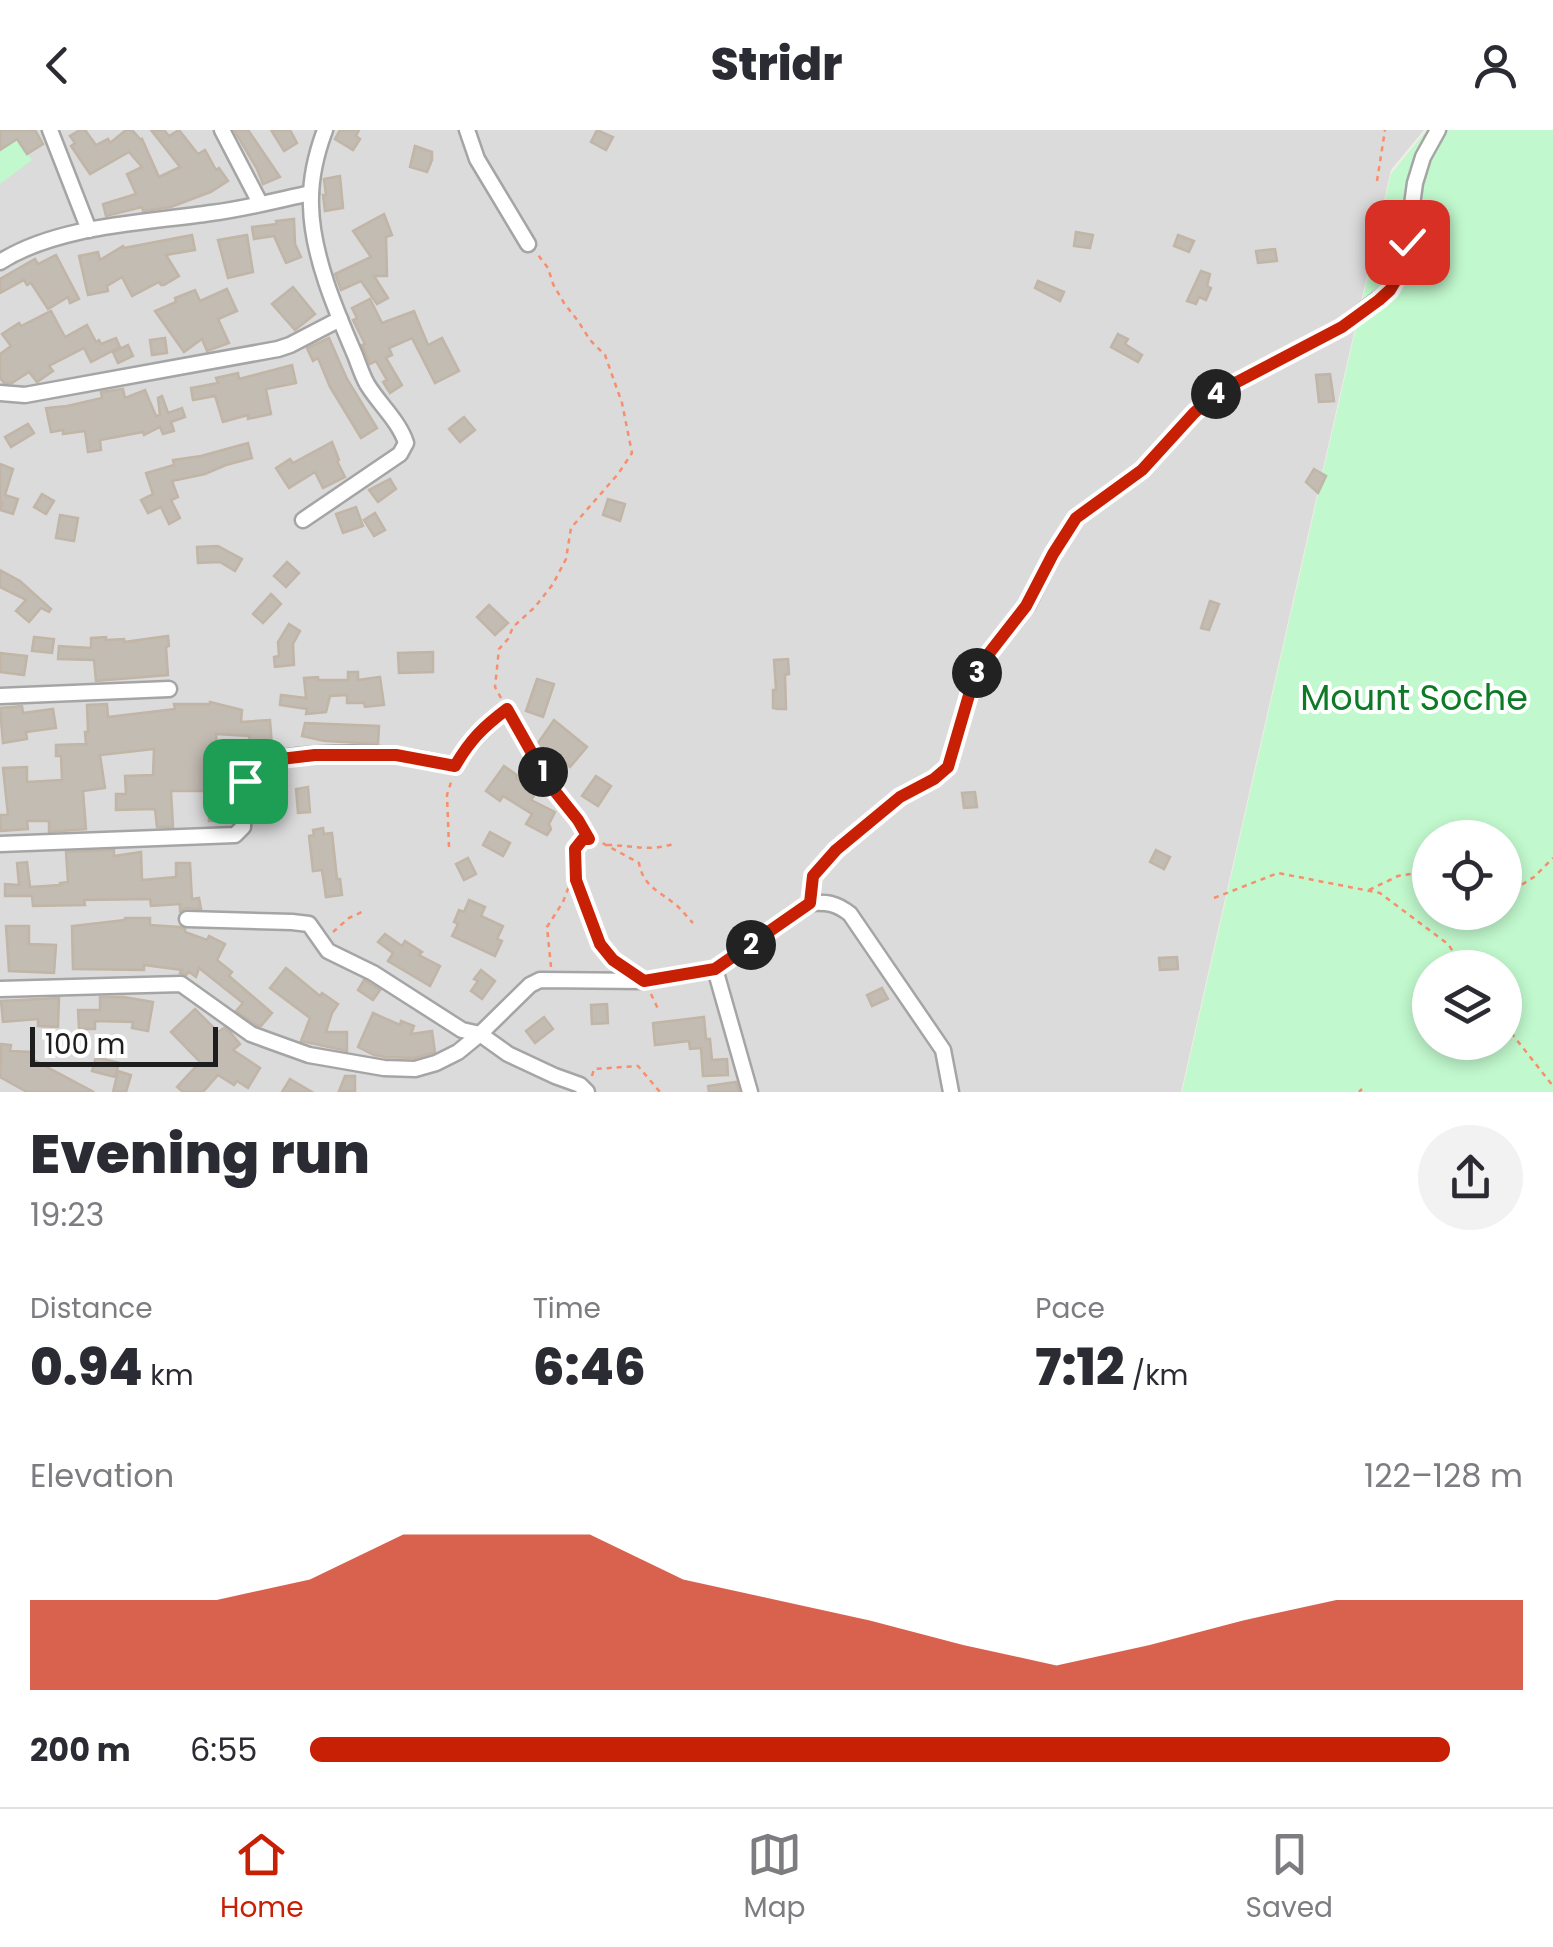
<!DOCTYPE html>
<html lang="en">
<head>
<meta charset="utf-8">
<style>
  body { margin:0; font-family:Poppins,sans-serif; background:#f2f2f3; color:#2b2b33; height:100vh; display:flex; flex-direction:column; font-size:38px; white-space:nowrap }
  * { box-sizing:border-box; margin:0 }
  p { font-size:32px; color:#7c7c81 }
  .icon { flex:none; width:55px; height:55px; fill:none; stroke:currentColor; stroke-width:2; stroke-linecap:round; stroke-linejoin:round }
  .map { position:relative; height:962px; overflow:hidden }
  .drawer { display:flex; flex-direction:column; background:#fff; flex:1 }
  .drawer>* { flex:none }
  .tools { position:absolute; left:1412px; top:690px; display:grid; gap:20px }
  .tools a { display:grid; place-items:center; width:110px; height:110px; border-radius:50%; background:#fff; box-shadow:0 5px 15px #0003; font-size:50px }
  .scale { position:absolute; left:30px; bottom:25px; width:188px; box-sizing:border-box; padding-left:10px; border:5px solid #1e1e1e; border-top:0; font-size:28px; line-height:35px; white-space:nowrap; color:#1e1e1e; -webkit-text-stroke:8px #fff; paint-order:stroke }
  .pin { position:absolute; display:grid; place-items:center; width:85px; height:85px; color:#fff; margin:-42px; border-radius:20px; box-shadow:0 5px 15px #0006 }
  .km { position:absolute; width:50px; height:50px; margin:-25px; border-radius:50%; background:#222; color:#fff; font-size:28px; line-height:50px; text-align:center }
  .round { display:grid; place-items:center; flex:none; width:105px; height:105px; border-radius:52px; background:#f2f2f3 }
  .head { display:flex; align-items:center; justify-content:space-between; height:170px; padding:0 30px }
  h1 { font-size:55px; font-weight:800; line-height:75px }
  .metrics { display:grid; grid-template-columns:repeat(3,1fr); gap:15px; height:170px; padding:10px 30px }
  .metrics div { display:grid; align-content:center }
  .metrics b { font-size:50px; font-weight:800 }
  .metrics small { font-size:28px; font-weight:400 }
  .metrics p { font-size:28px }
  .chart { height:280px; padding:20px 30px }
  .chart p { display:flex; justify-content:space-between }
  .chart svg { width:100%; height:180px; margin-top:10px; fill:#c82004; opacity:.7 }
  ul { padding:0 30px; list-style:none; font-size:32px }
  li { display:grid; grid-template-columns:160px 120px 1fr; align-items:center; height:75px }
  li i { height:25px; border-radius:12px; background:#c82004 }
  header { display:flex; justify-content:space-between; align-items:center; height:130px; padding:0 30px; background:#fff; font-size:45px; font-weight:800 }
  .dock { display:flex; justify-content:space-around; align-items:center; height:140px; border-top:2px solid #e1e1e2; background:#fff; font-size:28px; color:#7c7c81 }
  .dock a { display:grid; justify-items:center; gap:5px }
  .dock .on { color:#c82004 }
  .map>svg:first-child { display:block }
  .residential { fill:#dcdbdb }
  .park { fill:#c1f8cd; fill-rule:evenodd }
  .building { fill:#c3bcb3; stroke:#c0b5a6; stroke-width:2.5 }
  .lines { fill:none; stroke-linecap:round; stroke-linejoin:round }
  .street-casing { stroke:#a5a5a5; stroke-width:19 }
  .path { stroke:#f78e6c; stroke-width:2.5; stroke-dasharray:5 5; stroke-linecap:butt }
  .street { stroke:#fff; stroke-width:14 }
  .route-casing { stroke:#fff; stroke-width:20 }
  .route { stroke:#c82004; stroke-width:12 }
  .labels { text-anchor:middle; stroke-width:8; stroke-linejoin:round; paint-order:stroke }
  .park-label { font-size:35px; fill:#0d7a26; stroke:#fff }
</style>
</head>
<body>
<header><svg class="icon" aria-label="back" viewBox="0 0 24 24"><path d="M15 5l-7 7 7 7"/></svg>Stridr<svg class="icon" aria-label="person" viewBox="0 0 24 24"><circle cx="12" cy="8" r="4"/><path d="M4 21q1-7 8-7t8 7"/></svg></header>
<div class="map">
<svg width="1553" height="962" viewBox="0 0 1553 962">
  <rect width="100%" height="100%" fill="#efede4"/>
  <polygon class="residential" points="0,0 1424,0 1391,40 1181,962 0,962"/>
  <g class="park">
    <path d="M1427 0H1553V962H1182L1391 44ZM1430 708H1505V782H1430ZM1430 838H1505V912H1430Z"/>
    <polygon points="17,9 32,30 0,54 0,20"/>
  </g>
  <g class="building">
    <polygon points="0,0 35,0 43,14 27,24 17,9 0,20"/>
    <polygon points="80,0 85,0 96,15 108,9 110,13 126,0 132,0 141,10 142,9 159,47 180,37 151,0 164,0 169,6 179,0 198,24 205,20 216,40 219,38 228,51 211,62 171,77 143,81 142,77 106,86 103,74 136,64 127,44 142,37 129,22 90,44 71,16 75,13 70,6"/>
    <polygon points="234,0 248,0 280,47 263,54 257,39"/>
    <polygon points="271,0 290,0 297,13 284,21"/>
    <polygon points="340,0 359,0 356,6 360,9 353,20 335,9"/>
    <polygon points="597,0 613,7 606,20 591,12"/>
    <polygon points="415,16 432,22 432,30 427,42 410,37"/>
    <polygon points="340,46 343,78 325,81 323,65 326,65 324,49"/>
    <polygon points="384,84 392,105 386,107 387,146 374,146 388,168 377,174 361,151 341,160 335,144 371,127 353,101"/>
    <polygon points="294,89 295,114 301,127 286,133 274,106 254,109 252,97 277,94 276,91"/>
    <polygon points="1076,102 1093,105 1090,118 1074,116"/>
    <polygon points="192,105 195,120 166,125 179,146 164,155 161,155 159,152 132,166 122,147 107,156 108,161 88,165 79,126 98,122 100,130 123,116 124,118"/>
    <polygon points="247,105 253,142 228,148 218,110"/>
    <polygon points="1178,105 1194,111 1189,122 1174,116"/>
    <polygon points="1275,119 1277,131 1258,133 1256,121"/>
    <polygon points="56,125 79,169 70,173 68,167 48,179 31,153 27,155 24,150 0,163 0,149 35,129 38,134"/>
    <polygon points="1201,141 1210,144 1207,156 1211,158 1206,170 1199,167 1196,174 1187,171"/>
    <polygon points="1038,151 1064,162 1060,171 1035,158"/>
    <polygon points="293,157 315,184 295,200 272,174"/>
    <polygon points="227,159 237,181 218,189 229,213 207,221 202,209 184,222 155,181 176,172 175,168 195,160 200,171"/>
    <polygon points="370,169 382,193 414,181 428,215 442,208 459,241 435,253 412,208 389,218 392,225 386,228 402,255 390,263 383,252 387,250 376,231 370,234 362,215 365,214 353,190 357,188 352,178"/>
    <polygon points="51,181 65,207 87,195 96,212 99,210 101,214 116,208 120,217 91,232 84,218 49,236 53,241 37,252 29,242 12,253 4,253 0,248 0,224 11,216 2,204 19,193 21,196"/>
    <polygon points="1118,204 1128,209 1125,214 1142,225 1138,232 1111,217"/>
    <polygon points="165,208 167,223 152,225 150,210"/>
    <polygon points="329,208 347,249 377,298 361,308 330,257 318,228 313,231 307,218"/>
    <polygon points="128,215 133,226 118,233 113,222"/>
    <polygon points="292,235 296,253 266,259 271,284 248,289 248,285 223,292 215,266 193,270 191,258 218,253 216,248 238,243 239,249"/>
    <polygon points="1330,244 1334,271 1319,272 1316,245"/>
    <polygon points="123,259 125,268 145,260 156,286 160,285 158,268 162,266 168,283 182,278 185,287 171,292 174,301 163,304 160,297 144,305 143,302 100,310 101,320 88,322 85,301 63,304 63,300 51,302 46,278 67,276 102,268 101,262"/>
    <polygon points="464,287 475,300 460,312 449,299"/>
    <polygon points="28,294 34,303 11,317 5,307"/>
    <polygon points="332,312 339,330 337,331 345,347 323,358 315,342 289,358 276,338 290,329 293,333"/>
    <polygon points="248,313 252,328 226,335 205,344 172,351 178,367 171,370 180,388 169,394 161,377 148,383 141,370 153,364 146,343 174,335 173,330 201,326"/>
    <polygon points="0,334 13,339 5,365 18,369 13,384 0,380 2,373 0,373"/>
    <polygon points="1314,339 1326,346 1318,363 1306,352"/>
    <polygon points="390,349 396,359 378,372 369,360"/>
    <polygon points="42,364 54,371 46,384 34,377"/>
    <polygon points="608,369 625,374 620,391 603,385"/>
    <polygon points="356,377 363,396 343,403 336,384"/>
    <polygon points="375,383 385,400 374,406 364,390"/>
    <polygon points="60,385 78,388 74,411 56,408"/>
    <polygon points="218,416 242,429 235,441 220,432 198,433 197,417"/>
    <polygon points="287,432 299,443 286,457 274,446"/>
    <polygon points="0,440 20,451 51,479 49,482 41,478 29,492 16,481 26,470 0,457"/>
    <polygon points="271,464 281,474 263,493 253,484"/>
    <polygon points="1210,471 1219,474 1209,500 1201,498"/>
    <polygon points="489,475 508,493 495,505 477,487"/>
    <polygon points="289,494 300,501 293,514 294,535 275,537 274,527 279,526 278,512"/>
    <polygon points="168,506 169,516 166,517 168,545 96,551 94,530 58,529 59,516 91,518 91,508 106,507 106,510 124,509 124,512"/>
    <polygon points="34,507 54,509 52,523 32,521"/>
    <polygon points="433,522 433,542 399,543 398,523"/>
    <polygon points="0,523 27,526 24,545 0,542"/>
    <polygon points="788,529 789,544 785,545 786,579 778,579 773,578 773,560 776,560 774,530"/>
    <polygon points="348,542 358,542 358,550 380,547 384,575 365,577 364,573 347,573 347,565 330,566 326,582 306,584 307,579 280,575 281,565 306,568 304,548 318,547 318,550 348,550"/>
    <polygon points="537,549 554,554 543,587 526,581"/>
    <polygon points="210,572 242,580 241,592 270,590 272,616 250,618 249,606 216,604 219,645 225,645 223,669 227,669 226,691 209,691 209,676 205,676 206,661 171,661 173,697 157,697 155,679 116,680 116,664 126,664 125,646 153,645 154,619 100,625 105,658 83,661 86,699 49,702 49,691 27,691 28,699 1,701 0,685 8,685 3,638 27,637 27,652 62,650 61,626 56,626 56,615 86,614 85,602 88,602 87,575 107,574 108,587 175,579 174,574 210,574"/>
    <polygon points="22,576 23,583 53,579 56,598 26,602 27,609 3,613 0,578"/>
    <polygon points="554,590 587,617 570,637 548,619 546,623 536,616"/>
    <polygon points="305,593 379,596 378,614 325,611 302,606"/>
    <polygon points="504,636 517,645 516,648 537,661 531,670 555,682 549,694 551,699 547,705 526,694 532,684 503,666 500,671 486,661"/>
    <polygon points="596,646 611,656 598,676 582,666"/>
    <polygon points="308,657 310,682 298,683 296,659"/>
    <polygon points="975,662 977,677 964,678 962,663"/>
    <polygon points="323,698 324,704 332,703 337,749 340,749 342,765 326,767 322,740 313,741 309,706 314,705 313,700"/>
    <polygon points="490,702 510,713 503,726 483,715"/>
    <polygon points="114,720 114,726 141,722 142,750 176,747 176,733 190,733 192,769 199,768 201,779 186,778 180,781 180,774 151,776 150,769 84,770 85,775 33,776 32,766 5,766 5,754 19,755 17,733 27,732 30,757 60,755 60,753 68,752 66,722"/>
    <polygon points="1156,720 1170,727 1164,739 1150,732"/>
    <polygon points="468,728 476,744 464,750 456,734"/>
    <polygon points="469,770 485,777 481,786 503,796 497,809 502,811 495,826 452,806 458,794 454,792 459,780 464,782"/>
    <polygon points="125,788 150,788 150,795 180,797 185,799 185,802 207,810 209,806 225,814 217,830 232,842 229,846 272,883 261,896 256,895 236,881 243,873 199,838 196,847 189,842 186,845 180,843 182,840 144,835 144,840 73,839 72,796 125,790"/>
    <polygon points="6,796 29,796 29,814 56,815 54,843 9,841"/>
    <polygon points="385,804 402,816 405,811 422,822 419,825 440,836 430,856 388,831 393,823 378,812"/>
    <polygon points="1177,827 1178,839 1160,840 1159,828"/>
    <polygon points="286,838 320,866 322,863 338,874 332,883 326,902 347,902 347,921 301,911 310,888 270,858"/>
    <polygon points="481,840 495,851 482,869 471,861 478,851 474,849"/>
    <polygon points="364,850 380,860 373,870 358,860"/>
    <polygon points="882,858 888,869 872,876 867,865"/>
    <polygon points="100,867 124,867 153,872 148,901 132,898 133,892 95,891 95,899 79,899 78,880 100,880"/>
    <polygon points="59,868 58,897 38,896 38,889 3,892 1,871"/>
    <polygon points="607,874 608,893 592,894 591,875"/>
    <polygon points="195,879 218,902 224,898 230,902 240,914 233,920 260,938 248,958 237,951 234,955 218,945 203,962 183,962 177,957 200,932 171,902"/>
    <polygon points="373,883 400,895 401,891 414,896 411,904 432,901 435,922 414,928 385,927 374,925 358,917"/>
    <polygon points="544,887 553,899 535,913 526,901"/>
    <polygon points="704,887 706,909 710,909 712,930 727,929 728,945 703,946 701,918 690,919 689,911 655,915 653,893"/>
    <polygon points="1,914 11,915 10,921 34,922 32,929 94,962 27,962 0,947"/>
    <polygon points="96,927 119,933 115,947 92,941"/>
    <polygon points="118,941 131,945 126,962 113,962"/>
    <polygon points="345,946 355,946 355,961 339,961"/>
    <polygon points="290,949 312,962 282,962"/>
    <polygon points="736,952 739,962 709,962 708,956"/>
  </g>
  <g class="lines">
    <defs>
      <g id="street">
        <polyline points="50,0 89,100"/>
        <polyline points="222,0 260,73"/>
        <polyline points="467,0 477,29 528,114"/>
        <path d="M0 132C58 95 144 93 211 83 244 79 278 70 311 63"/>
        <polyline points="0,263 25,265 278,219 290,215 340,189"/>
        <path d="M303 390 400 324 406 313C399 291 379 274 367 254 362 245 359 235 355 225 336 181 312 125 311 76 310 51 316 24 325 0"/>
        <polyline points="1027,476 1053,424 1076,388 1142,340 1194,283 1218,262 1342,197 1390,160 1403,140 1415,53 1423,27 1438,0"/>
        <polyline points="0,566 169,559"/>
        <path d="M0 714 235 705 243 697C244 681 240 656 248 642 261 620 368 623 393 625 414 627 435 632 455 636 469 612 485 596 507 579"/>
        <polyline points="187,789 292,792 309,794 328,821 373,843 462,900 480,904 508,924 555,946 580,955 587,962"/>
        <polyline points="715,839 750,962"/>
        <path d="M0 859 181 854 251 904 270 911 309 925 384 938 415 939 436 933 458 922 480 904 530 855 540 850 644 851 715 839 810 773C827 772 836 773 850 784L943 920 951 962"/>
      </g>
    </defs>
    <use href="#street" class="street-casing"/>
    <g class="path">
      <polyline points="1377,51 1385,0"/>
      <polyline points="501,568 495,557 499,519 508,509 513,497 535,477 553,454 566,429 571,398 618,344 632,323 622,273 605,225 590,210 578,191 564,173 553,154 548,138 538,125"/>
      <polyline points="515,592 550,655 578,690 589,709"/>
      <path d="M607 715C631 715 649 722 673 714"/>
      <polyline points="449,717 447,665 452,649"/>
      <path d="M576 751C590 784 593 816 624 838"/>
      <polyline points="1369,760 1398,746 1430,741"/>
      <polyline points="811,762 813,746 836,720 868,691 901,667 934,649 948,637 974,548 987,526 1020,484"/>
      <polyline points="1505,765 1534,747 1553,728"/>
      <polyline points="1214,768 1278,743 1380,763 1448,814 1464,838"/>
      <polyline points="333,802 349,788 364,781"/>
      <path d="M551 837 547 797 563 772 569 756 575 750V719L583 709H595L639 733C643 756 659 761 676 775 682 780 687 787 693 793"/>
      <polyline points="651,864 658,879"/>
      <polyline points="1505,895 1553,956"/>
      <polyline points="592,946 594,939 638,936 660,962"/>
      <polyline points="1359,962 1362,959"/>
    </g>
    <use href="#street" class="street"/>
  </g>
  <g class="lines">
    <defs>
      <path id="route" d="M245 651 253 636 264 631 315 625H396L455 636C470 610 483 597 507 579L550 655 578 690 589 709H583L575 719 576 750 600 814 613 830 644 851 715 839 810 773 813 746 836 720 900 667 934 649 948 637 974 548 987 526 1026 476 1053 424 1076 388 1142 340 1194 283 1218 262 1342 197 1379 170 1390 160 1402 140 1407 112"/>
    </defs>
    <use href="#route" class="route-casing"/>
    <use href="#route" class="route"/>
  </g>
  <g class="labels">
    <g class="park-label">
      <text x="1414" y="580">Mount Soche</text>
    </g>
  </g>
</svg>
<div class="tools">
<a><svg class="icon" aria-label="locate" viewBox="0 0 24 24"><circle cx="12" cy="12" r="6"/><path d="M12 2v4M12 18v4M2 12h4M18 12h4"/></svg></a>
<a><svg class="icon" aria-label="layers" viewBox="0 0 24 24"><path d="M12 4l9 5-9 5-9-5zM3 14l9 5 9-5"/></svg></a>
</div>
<div class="scale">100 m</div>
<div class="pin" style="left:245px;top:651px;background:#1e9e55"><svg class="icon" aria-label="arrive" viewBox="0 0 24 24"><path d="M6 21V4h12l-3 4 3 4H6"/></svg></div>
<div class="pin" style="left:1407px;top:112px;background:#d93025"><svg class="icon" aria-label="check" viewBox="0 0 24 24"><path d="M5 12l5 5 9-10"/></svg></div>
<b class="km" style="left:543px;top:642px">1</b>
<b class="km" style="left:751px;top:815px">2</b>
<b class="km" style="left:977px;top:543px">3</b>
<b class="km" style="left:1216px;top:264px">4</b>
</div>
<section class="drawer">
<div class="head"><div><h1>Evening run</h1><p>19:23</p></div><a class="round"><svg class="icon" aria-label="share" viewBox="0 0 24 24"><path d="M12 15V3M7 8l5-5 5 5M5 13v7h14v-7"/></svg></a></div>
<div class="metrics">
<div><p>Distance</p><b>0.94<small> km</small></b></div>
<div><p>Time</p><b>6:46</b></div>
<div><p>Pace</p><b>7:12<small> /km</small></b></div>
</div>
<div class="chart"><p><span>Elevation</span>122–128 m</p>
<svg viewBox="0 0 160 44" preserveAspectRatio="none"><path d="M0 44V22L10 22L20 22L30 17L40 6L50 6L60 6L70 17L80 22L90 27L100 33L110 38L120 33L130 27L140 22L150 22L160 22V44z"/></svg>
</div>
<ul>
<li><b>200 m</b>6:55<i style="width:94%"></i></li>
</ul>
</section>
<nav class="dock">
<a class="on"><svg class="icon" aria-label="home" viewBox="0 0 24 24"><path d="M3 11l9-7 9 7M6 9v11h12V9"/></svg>Home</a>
<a><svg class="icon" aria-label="map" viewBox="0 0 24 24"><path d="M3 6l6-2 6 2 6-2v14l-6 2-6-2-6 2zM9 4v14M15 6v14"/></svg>Map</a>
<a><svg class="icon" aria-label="saved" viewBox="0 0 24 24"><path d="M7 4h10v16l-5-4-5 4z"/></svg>Saved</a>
</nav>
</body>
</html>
